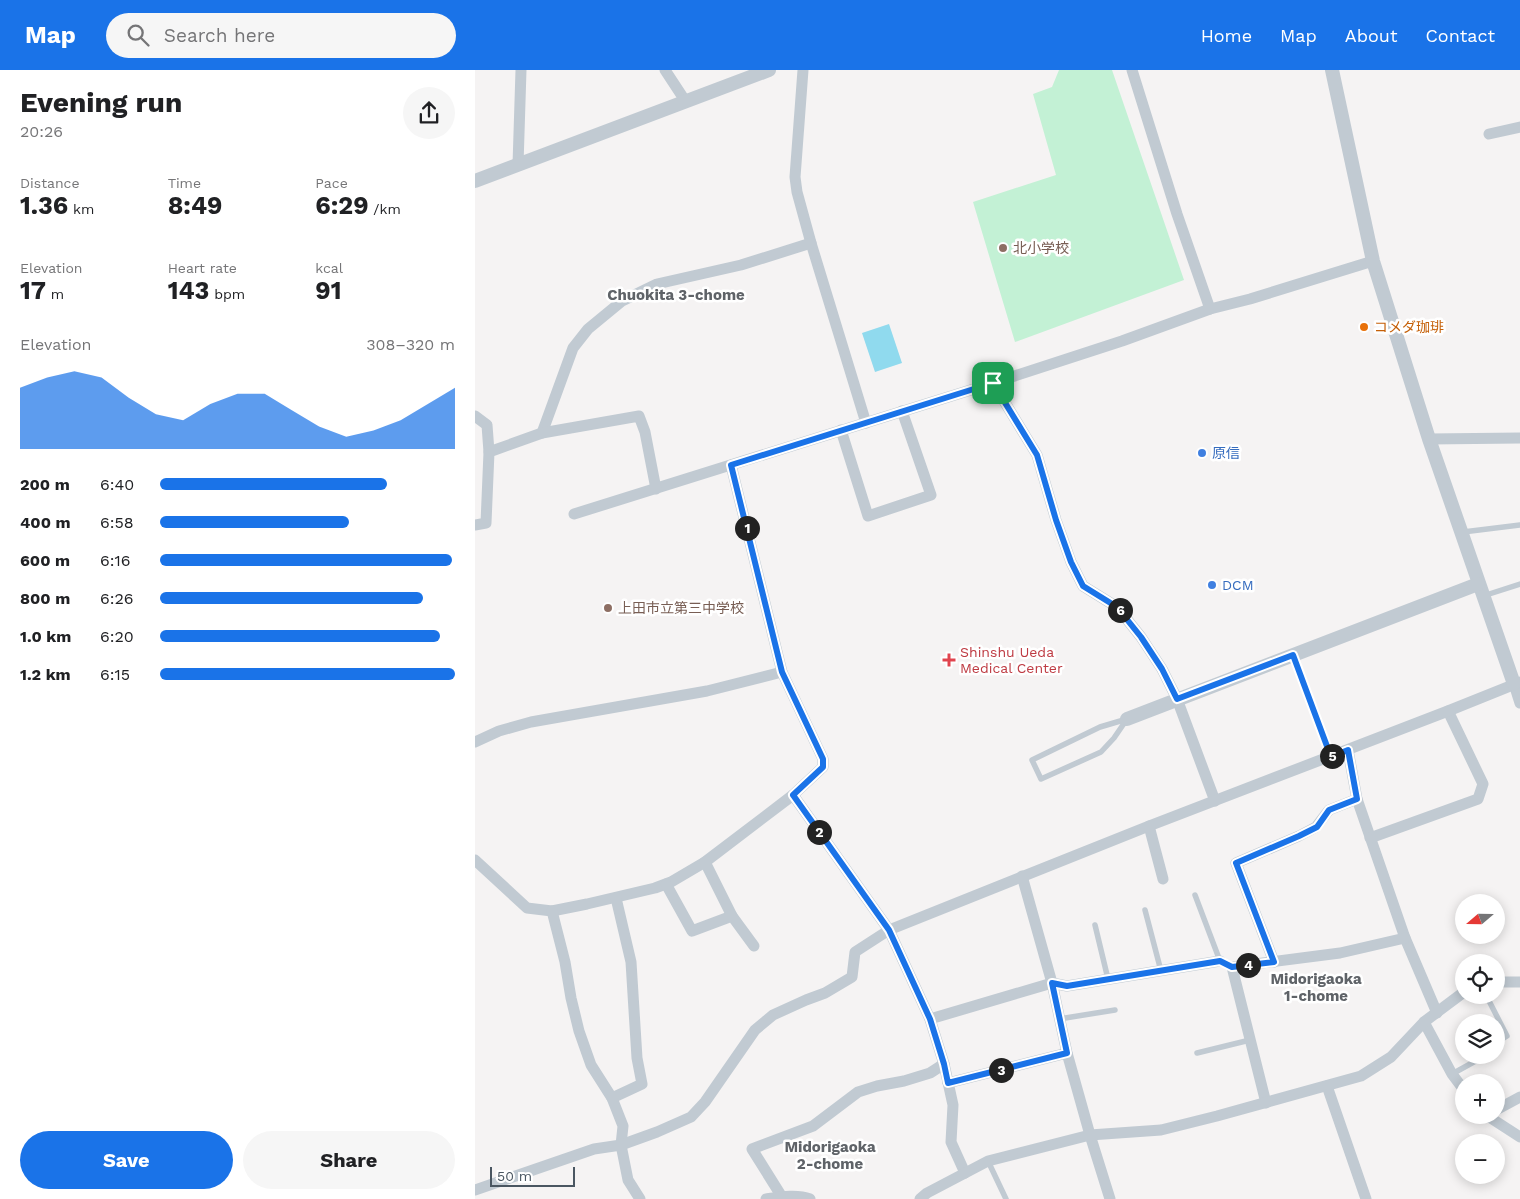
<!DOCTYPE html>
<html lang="en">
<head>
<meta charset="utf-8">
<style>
  body { margin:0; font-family:"Work Sans","Noto Sans JP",sans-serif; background:#f6f6f6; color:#202124; height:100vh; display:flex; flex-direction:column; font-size:19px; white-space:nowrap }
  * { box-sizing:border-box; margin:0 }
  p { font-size:16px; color:#757577 }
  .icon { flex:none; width:28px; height:28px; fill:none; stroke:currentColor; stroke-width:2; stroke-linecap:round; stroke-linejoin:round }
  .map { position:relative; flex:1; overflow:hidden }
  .sheet { display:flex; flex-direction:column; background:#fff; width:475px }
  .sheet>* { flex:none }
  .needle { width:32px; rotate:250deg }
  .fabs { position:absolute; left:980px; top:824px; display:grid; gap:10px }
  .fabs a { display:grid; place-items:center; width:50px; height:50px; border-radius:50%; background:#fff; box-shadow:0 2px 12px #0003; font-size:25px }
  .scale { position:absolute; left:15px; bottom:12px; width:85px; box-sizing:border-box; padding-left:5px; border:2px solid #4a5661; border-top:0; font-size:14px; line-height:18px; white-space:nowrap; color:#4a5661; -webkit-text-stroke:4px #fff; paint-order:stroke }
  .pin { position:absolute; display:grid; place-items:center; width:42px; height:42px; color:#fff; margin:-21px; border-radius:10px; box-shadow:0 2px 8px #0006 }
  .km { position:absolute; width:25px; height:25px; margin:-12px; border-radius:50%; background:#222; color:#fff; font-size:14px; line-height:25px; text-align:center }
  .round { display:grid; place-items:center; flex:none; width:52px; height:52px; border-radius:26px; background:#f6f6f6 }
  .headline { display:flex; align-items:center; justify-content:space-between; height:85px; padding:0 20px }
  h1 { font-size:28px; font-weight:700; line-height:38px }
  .figures { display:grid; grid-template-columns:repeat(3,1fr); gap:8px; height:85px; padding:5px 20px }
  .figures div { display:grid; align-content:center }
  .figures b { font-size:25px; font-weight:700 }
  .figures small { font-size:14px; font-weight:400 }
  .figures p { font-size:14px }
  .chart { height:140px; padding:10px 20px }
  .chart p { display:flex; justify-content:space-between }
  .chart svg { width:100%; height:90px; margin-top:5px; fill:#1a73e8; opacity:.7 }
  .cta { display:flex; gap:10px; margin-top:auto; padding:10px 20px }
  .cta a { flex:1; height:58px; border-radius:30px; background:#1a73e8; color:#fff; font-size:20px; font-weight:700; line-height:58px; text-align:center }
  .cta a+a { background:#f6f6f6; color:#202124 }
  ul { padding:0 20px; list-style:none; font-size:16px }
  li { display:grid; grid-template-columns:80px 60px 1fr; align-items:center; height:38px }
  li i { height:12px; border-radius:6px; background:#1a73e8 }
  header { display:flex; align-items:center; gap:30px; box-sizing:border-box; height:70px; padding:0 25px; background:#1a73e8; color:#fff }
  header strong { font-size:24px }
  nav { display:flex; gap:28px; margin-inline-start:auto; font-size:18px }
  .search { width:350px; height:45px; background:#f6f6f6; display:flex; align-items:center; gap:12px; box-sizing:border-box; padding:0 18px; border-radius:28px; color:#757577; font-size:19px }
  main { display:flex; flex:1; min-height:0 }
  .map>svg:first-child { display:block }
  .green { fill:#c3f1d5 }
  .water { fill:#90daee }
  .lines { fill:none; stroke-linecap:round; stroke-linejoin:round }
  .service { stroke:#c1cad2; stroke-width:5.5 }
  .minor { stroke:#c1cad2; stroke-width:11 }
  .tertiary { stroke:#c1cad2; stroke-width:14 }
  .route-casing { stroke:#fff; stroke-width:10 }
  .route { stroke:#1a73e8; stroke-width:6 }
  .education-dot { fill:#8d6e63; stroke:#fff; stroke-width:2 }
  .food-dot { fill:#e8710a; stroke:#fff; stroke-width:2 }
  .shop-dot { fill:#3f7fe0; stroke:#fff; stroke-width:2 }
  .health-dot { fill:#e0444e; stroke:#fff; stroke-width:2 }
  .labels { text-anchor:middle; stroke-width:5; stroke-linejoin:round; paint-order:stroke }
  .education-label { font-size:14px; fill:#785e54; stroke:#fff; text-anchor:start }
  .food-label { font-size:14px; fill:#c56008; stroke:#fff; text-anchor:start }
  .shop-label { font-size:14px; fill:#366cbe; stroke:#fff; text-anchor:start }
  .health-label { font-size:14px; fill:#be3a42; stroke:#fff; text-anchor:start }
  .neighbourhood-label { font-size:15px; font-weight:bold; fill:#5f6368; stroke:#fff }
</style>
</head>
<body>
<header>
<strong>Map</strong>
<div class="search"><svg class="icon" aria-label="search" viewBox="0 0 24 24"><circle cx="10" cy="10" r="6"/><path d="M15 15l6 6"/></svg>Search here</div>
<nav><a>Home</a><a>Map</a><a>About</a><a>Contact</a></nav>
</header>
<main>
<section class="sheet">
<div class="headline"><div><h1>Evening run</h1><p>20:26</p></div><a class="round"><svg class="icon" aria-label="share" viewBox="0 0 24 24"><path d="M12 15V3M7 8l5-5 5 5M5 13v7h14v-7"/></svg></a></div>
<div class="figures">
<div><p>Distance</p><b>1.36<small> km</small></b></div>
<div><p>Time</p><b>8:49</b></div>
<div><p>Pace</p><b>6:29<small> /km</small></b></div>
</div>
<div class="figures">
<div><p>Elevation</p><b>17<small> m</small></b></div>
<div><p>Heart rate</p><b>143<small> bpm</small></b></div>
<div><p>kcal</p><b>91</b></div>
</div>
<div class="chart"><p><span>Elevation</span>308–320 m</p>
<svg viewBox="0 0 160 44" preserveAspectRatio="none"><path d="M0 44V14L10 9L20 6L30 9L40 19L50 27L60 30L70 22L80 17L90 17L100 25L110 33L120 38L130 35L140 30L150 22L160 14V44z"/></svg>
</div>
<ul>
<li><b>200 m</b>6:40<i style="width:77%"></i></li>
<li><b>400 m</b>6:58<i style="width:64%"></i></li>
<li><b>600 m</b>6:16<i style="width:99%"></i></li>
<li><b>800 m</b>6:26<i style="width:89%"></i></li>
<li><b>1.0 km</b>6:20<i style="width:95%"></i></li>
<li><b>1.2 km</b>6:15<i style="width:100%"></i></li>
</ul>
<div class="cta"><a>Save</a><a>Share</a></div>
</section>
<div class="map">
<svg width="1045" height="1129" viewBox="0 0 1045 1129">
  <rect width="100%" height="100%" fill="#f5f3f3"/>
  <polygon class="green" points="584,0 637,0 709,210 540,272 498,132 581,105 558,24 577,17"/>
  <polygon class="water" points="414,254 427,293 400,302 387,263"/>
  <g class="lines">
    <g class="service">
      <polyline points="988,462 1045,455"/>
      <polyline points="1008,526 1045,514"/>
      <polyline points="818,586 856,687"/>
      <polygon points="652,649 639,668 626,682 566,709 557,690 625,657"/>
      <polyline points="720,825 745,891 757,897"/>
      <polyline points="670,840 686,901"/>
      <polyline points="620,855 633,909"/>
      <polyline points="1011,925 1032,966 1021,973"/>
      <polyline points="584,949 640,940"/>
      <polyline points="722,983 775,970"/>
      <polyline points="977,1004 1006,988 1008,985"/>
      <polyline points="513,1091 531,1129"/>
    </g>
    <g class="minor">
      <polyline points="190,0 211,32"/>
      <polyline points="328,0 320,107 322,122 336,173 391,353"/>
      <polyline points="657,0 702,144 735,239"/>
      <polyline points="1014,64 1045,57"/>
      <polyline points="43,95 46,0"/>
      <polyline points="518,313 562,385 581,450 596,492 608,516 642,537 666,567 687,599 702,629 740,731"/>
      <polyline points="0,346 12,355 14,382"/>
      <polyline points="366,360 393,446 456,425 427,341"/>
      <polyline points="67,363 98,278 113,259 147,231 182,214 266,195 336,173"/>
      <polyline points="954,369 1045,368"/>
      <polyline points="99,444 518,313 647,271 735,239 775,229 898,191"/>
      <polyline points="0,455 11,453 14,382 67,363 164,346 170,362 181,419"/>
      <polyline points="1039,614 1045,633"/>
      <polyline points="0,672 24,661 56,652 232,621 307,602"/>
      <polyline points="873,680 882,729 930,868 962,943"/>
      <polyline points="318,725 414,860 455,949 469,994 478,1035 476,1072 490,1103"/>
      <polyline points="674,756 688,809"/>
      <polyline points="895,768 1003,729 1008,714 973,641"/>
      <polyline points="0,790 52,838 77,841 112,834 180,818 196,812 230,792 318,725 348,697 348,689 307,602 256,395"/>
      <polyline points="230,792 257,846"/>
      <polyline points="547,806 577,913 592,983 615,1065 635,1129"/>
      <polyline points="191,814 217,861 257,846 279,876"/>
      <polyline points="77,841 90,892 96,928 104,961 116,995 137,1028 148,1056 146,1075 153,1110 165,1129"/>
      <polyline points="799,892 761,793 824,766 841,757 854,740 882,729"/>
      <polyline points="1021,912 1045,912"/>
      <polyline points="455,949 577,913 592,916 745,891"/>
      <polyline points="949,952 977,1004 989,1020"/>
      <polyline points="473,1013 592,983"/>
      <polyline points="852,1016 891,1129"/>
      <polyline points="137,1028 167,1014 162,988 156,892 141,828"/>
      <polyline points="791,1033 757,897 865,883 930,868"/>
      <polyline points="1021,1040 1045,1027"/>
      <polyline points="1011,1045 1045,1067"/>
      <polyline points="0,1120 119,1079 146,1075 182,1062 216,1047 230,1032 280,960 298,945 331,930 350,923 377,907 380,882 414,860 674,756 973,641 1045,612"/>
      <polyline points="307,1127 277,1079 338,1056 383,1022 402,1016 429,1011 455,1003 469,994"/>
      <path d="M291 1129C305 1127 322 1124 335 1129"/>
      <polyline points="445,1129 452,1123 513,1091 615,1065 686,1060 742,1046 886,1006 916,987 949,952 989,922"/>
    </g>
    <g class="tertiary">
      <polyline points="857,0 898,191 954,369 1039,614"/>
      <polyline points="0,111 294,0"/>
      <polyline points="652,649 1003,514"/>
    </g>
  </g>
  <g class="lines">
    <defs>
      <polygon id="route" points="518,313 562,385 581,450 596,492 608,516 642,537 666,567 687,599 702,629 818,585 856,687 873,680 882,729 854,740 842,757 824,766 761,793 799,892 757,897 745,891 592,916 577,913 592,983 473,1013 469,994 455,949 414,860 318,725 348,697 348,689 307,602 256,395"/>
    </defs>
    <use href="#route" class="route-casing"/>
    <use href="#route" class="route"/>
  </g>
  <g class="education-dot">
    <circle cx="528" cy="178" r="5"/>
    <circle cx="133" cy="538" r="5"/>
  </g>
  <circle class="food-dot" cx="889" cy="257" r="5"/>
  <g class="shop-dot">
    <circle cx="727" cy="383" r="5"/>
    <circle cx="737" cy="515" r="5"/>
  </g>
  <path class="health-dot" d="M471.5 582.5h5v5h5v5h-5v5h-5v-5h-5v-5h5z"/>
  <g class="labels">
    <g class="education-label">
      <text x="538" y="183">北小学校</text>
      <text x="143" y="543">上田市立第三中学校</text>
    </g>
    <g class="food-label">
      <text x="899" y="262">コメダ珈琲</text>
    </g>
    <g class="shop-label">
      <text x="737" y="388">原信</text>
      <text x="747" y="520">DCM</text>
    </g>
    <g class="health-label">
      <text x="485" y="587">Shinshu Ueda<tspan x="485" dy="16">Medical Center</tspan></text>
    </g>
    <g class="neighbourhood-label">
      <text x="201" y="230">Chuokita 3-chome</text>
      <text x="841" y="914">Midorigaoka<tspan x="841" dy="17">1-chome</tspan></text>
      <text x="355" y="1082">Midorigaoka<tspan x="355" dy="17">2-chome</tspan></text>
    </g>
  </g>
</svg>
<div class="fabs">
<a><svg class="needle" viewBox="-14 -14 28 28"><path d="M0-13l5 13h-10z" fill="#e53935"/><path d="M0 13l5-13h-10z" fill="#757577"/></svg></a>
<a><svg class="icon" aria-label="locate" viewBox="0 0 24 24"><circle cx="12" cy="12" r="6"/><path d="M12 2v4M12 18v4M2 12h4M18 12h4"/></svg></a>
<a><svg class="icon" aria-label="layers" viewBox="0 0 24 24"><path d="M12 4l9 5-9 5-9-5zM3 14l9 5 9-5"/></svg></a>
<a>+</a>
<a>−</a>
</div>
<div class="scale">50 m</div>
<div class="pin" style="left:518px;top:313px;background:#1e9e55"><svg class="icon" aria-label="arrive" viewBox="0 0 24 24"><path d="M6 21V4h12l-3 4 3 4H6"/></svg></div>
<b class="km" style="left:272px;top:458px">1</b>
<b class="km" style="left:344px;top:762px">2</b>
<b class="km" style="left:526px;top:1000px">3</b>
<b class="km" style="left:773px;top:895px">4</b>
<b class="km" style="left:857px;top:686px">5</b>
<b class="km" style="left:645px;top:540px">6</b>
</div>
</main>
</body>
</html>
